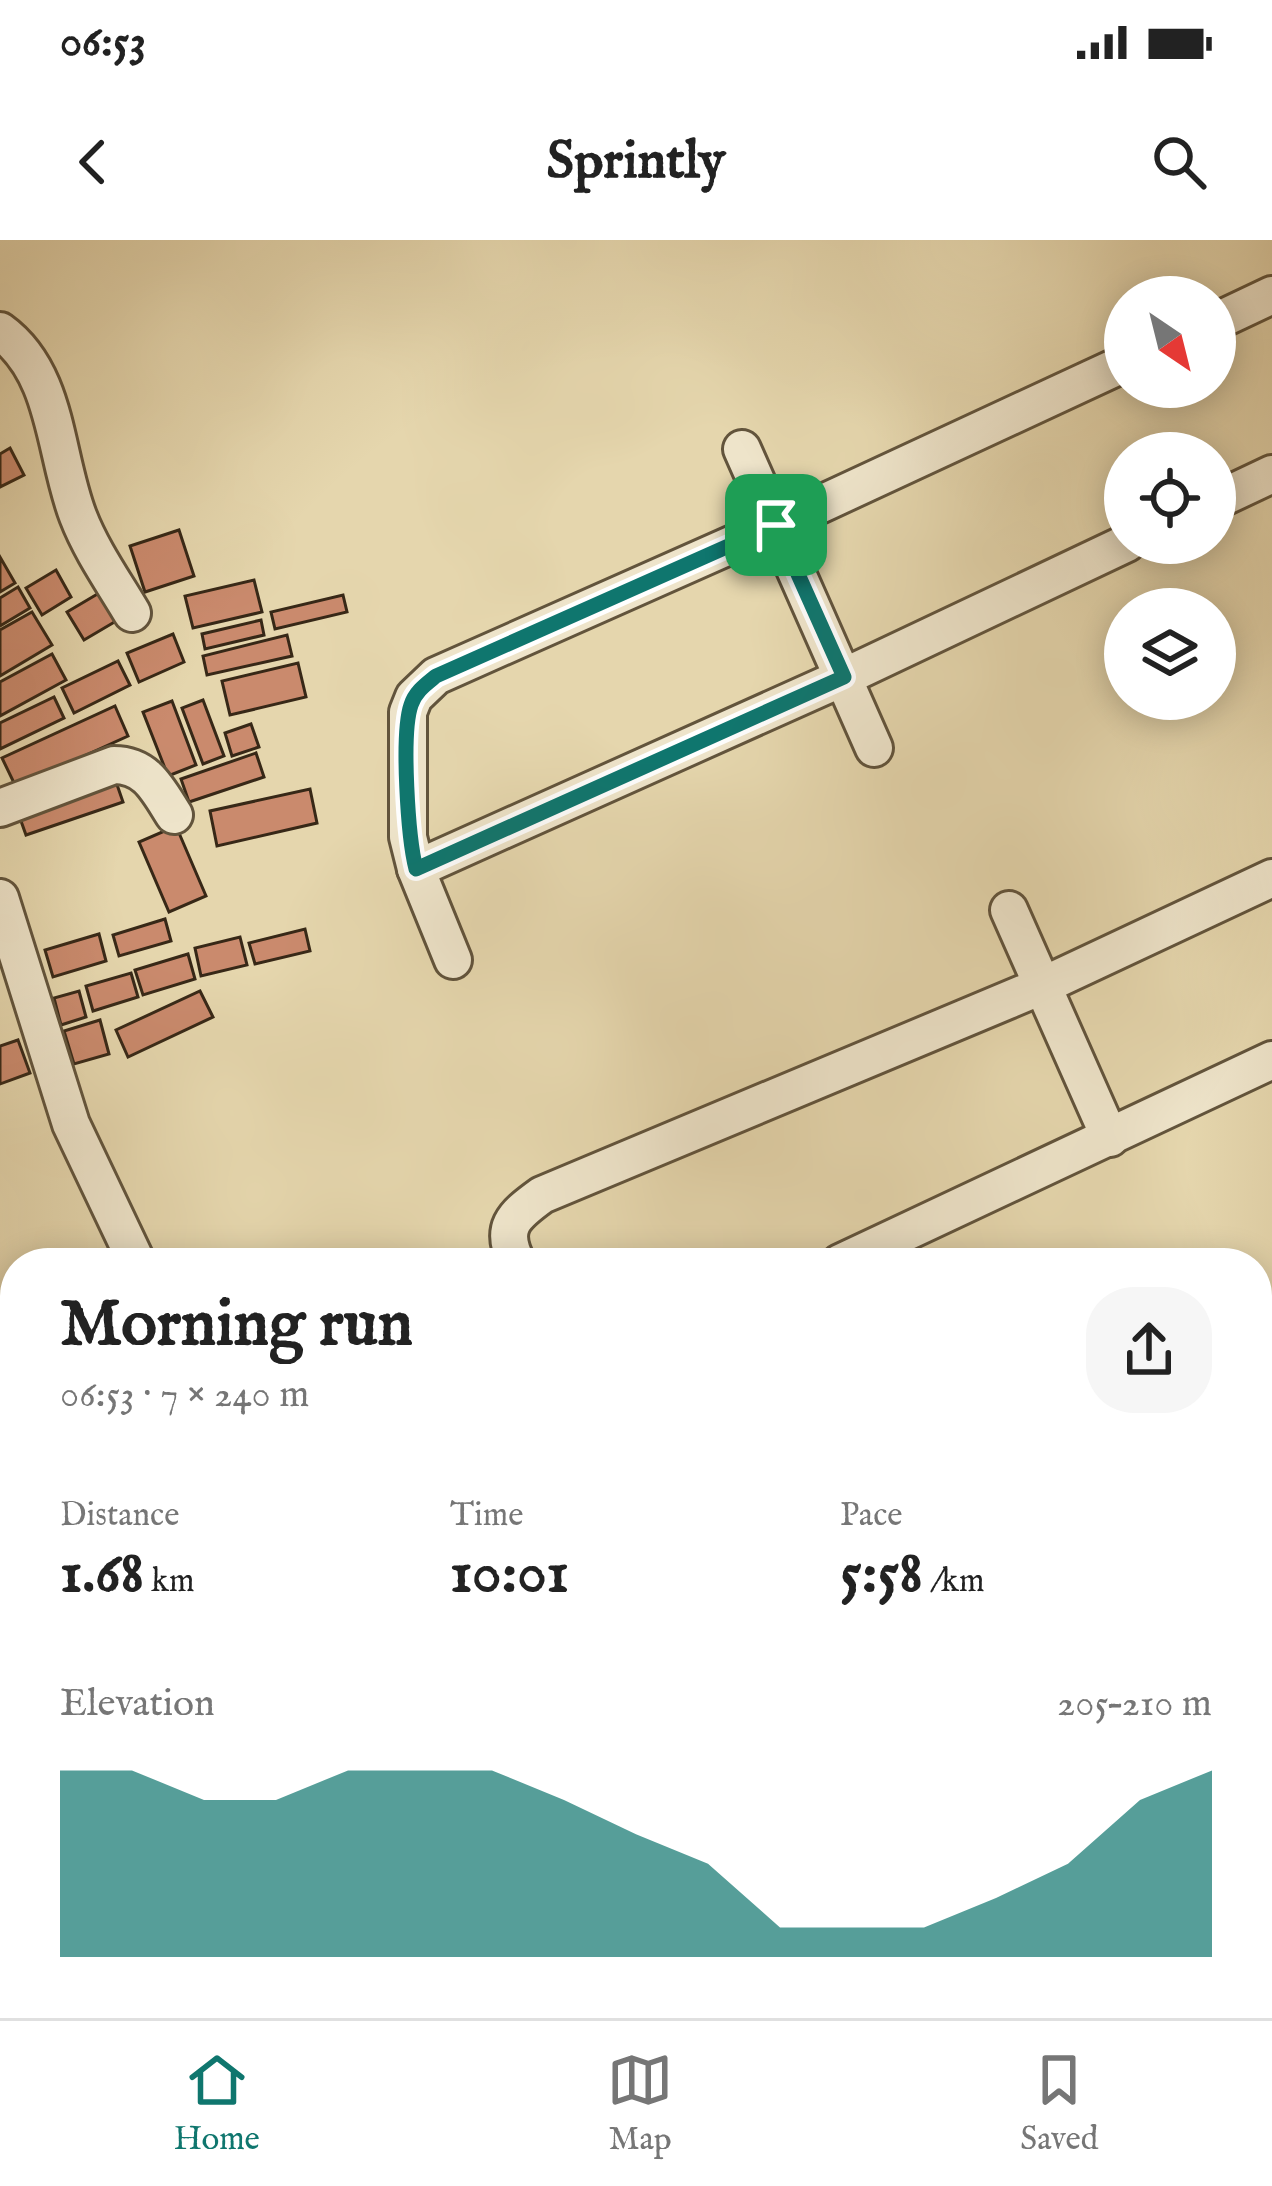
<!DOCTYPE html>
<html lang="en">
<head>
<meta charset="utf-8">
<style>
  body { margin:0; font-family:"IM FELL English",serif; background:#f6f6f6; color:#222; height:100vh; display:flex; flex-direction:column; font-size:45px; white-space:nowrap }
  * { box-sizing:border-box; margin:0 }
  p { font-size:39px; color:#767676 }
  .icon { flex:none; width:66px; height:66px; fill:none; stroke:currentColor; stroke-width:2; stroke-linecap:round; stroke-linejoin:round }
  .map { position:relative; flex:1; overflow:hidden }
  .sheet { position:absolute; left:0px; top:1008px; width:1272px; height:771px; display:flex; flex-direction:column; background:#fff; border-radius:48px 48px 0 0; box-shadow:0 6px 30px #0003 }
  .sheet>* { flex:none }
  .needle { width:78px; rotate:145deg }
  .fabs { position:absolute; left:1104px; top:36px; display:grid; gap:24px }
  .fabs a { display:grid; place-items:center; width:132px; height:132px; border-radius:50%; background:#fff; box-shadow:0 6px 30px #0003; font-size:60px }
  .pin { position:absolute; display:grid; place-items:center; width:102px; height:102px; color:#fff; margin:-51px; border-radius:24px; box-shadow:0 6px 18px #0006 }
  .round { display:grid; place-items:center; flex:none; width:126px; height:126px; border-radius:48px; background:#f6f6f6 }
  .head { display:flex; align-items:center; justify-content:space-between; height:204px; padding:0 60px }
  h1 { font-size:66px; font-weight:800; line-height:90px }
  .metrics { display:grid; grid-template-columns:repeat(3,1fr); gap:18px; height:204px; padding:12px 60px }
  .metrics div { display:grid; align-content:center }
  .metrics b { font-size:60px; font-weight:800 }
  .metrics small { font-size:33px; font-weight:400 }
  .metrics p { font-size:33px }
  .chart { height:336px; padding:24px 60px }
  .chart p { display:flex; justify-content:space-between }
  .chart svg { width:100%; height:216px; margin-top:12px; fill:#0f766e; opacity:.7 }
  .status { display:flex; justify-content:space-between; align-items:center; height:84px; padding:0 60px; background:#fff; direction:ltr }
  .status svg { height:33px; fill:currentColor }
  header { display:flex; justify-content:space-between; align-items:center; height:156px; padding:0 60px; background:#fff; font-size:54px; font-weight:800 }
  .tabs { display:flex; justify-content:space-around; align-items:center; height:168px; border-top:3px solid #e0e0e0; background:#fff; font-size:33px; color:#767676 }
  .tabs a { display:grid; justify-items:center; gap:6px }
  .tabs .on { color:#0f766e }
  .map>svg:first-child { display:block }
  .building { fill:#ca8a6d; stroke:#372817; stroke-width:3 }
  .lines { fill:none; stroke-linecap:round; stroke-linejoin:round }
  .minor-casing { stroke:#62543c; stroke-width:42 }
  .minor { stroke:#eee4ca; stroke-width:36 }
  .route-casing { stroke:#fff; stroke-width:24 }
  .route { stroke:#0f766e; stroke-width:15 }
</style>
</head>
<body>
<div class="status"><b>06:53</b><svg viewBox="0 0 49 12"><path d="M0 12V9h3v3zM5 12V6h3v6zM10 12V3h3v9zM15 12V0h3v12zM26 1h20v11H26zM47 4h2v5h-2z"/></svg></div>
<header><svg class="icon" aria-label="back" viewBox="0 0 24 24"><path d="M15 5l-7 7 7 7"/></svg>Sprintly<svg class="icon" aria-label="search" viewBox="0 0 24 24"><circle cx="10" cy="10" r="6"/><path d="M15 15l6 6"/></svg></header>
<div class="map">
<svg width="1272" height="1778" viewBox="0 0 1272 1778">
  <rect width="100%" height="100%" fill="#e5d6ad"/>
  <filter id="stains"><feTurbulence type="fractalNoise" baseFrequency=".00167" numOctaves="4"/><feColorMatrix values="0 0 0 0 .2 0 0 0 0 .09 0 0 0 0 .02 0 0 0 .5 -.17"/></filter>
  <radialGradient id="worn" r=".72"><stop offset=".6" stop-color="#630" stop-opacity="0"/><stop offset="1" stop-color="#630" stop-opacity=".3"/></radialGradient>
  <g class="building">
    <polygon points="10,208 24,235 0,247 0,214"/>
    <polygon points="179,290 194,336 145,352 130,306"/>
    <polygon points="0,317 15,343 0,352"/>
    <polygon points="56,330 71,357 42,375 26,348"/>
    <polygon points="254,340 262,372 193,388 185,356"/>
    <polygon points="111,346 128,374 84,400 67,372"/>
    <polygon points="18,347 30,368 0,386 0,358"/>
    <polygon points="343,355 347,372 275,389 271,372"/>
    <polygon points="32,372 52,405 0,436 0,390"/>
    <polygon points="261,380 264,395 205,409 202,394"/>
    <polygon points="173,394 184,422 139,442 127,413"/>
    <polygon points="287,395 292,416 207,435 203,416"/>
    <polygon points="52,414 66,440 0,476 0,442"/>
    <polygon points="118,421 130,445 74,473 62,448"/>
    <polygon points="298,423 306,457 230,475 222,441"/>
    <polygon points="54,457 64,478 0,509 0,483"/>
    <polygon points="203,460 224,516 203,524 182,468"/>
    <polygon points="172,461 196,525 168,536 143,472"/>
    <polygon points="115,466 128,496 16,547 2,518"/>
    <polygon points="251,484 259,507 232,516 225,493"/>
    <polygon points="256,513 264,537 189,562 181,539"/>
    <polygon points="113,533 123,562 26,595 16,567"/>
    <polygon points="310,549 317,583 217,606 210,571"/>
    <polygon points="176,586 206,656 169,672 139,602"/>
    <polygon points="165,679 171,701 119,716 113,695"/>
    <polygon points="305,689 310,711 255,724 249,703"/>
    <polygon points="99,694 106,721 53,737 45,710"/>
    <polygon points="240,697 247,725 201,736 195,708"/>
    <polygon points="188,714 195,739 143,755 135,730"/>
    <polygon points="131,733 138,757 93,771 86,746"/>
    <polygon points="79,751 86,777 61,785 54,758"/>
    <polygon points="200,751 213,777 128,817 116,790"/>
    <polygon points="100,780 109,814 74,824 64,791"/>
    <polygon points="18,800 30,833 0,844 0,806"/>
  </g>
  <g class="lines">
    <defs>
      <g id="minor">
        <polyline points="1215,82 1272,55"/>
        <path d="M0 91C58 133 54 214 78 276 91 310 113 341 132 373"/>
        <polyline points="742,209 874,508"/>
        <polyline points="1215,261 1272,234"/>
        <path d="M0 568 114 525C147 525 158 550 174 575"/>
        <polyline points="416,629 844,437 1127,303"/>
        <polyline points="0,658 71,884 137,1023"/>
        <polyline points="1009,670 1110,898"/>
        <polyline points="453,720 416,629 408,597 408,472 414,457 436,436 776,285 1125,123"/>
        <path d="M517 1023C499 988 513 976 542 955L1044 745 1272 638"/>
        <polyline points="840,1023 1272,820"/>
        <polyline points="1257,1171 1272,1164"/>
        <polyline points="1257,1377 1272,1370"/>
        <polyline points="667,1764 682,1778"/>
      </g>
    </defs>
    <use href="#minor" class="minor-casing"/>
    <use href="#minor" class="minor"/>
  </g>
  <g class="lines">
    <defs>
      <path id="route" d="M776 285 844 437 416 629C408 598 401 494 411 465 415 452 425 445 436 436Z"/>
    </defs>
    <use href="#route" class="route-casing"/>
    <use href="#route" class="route"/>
  </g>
  <rect width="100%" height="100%" filter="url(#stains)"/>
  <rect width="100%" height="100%" fill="url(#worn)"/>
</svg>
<div class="fabs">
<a><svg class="needle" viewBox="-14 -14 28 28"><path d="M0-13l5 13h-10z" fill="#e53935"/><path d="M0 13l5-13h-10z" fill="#767676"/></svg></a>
<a><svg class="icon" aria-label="locate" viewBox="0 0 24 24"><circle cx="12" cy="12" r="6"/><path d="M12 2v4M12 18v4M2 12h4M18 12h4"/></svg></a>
<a><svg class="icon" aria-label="layers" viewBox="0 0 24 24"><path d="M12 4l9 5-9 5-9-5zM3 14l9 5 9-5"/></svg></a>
</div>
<div class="pin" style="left:776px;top:285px;background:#1e9e55"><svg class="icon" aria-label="arrive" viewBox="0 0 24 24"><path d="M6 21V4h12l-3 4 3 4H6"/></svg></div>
<section class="sheet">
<div class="head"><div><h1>Morning run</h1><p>06:53 · 7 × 240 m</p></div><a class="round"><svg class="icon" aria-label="share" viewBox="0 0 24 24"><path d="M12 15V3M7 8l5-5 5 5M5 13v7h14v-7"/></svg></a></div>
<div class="metrics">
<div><p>Distance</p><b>1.68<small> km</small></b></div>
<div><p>Time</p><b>10:01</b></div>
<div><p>Pace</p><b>5:58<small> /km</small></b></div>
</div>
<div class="chart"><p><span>Elevation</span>205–210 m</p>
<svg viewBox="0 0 160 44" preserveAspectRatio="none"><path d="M0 44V6L10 6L20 12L30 12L40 6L50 6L60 6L70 12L80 19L90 25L100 38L110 38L120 38L130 32L140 25L150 12L160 6V44z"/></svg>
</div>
</section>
</div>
<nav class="tabs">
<a class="on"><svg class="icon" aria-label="home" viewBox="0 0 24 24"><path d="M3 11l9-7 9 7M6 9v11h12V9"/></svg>Home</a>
<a><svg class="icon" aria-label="map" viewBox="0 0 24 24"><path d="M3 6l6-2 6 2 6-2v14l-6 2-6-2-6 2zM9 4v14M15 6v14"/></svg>Map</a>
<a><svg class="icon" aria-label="saved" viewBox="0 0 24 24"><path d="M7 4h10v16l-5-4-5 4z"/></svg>Saved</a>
</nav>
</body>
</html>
